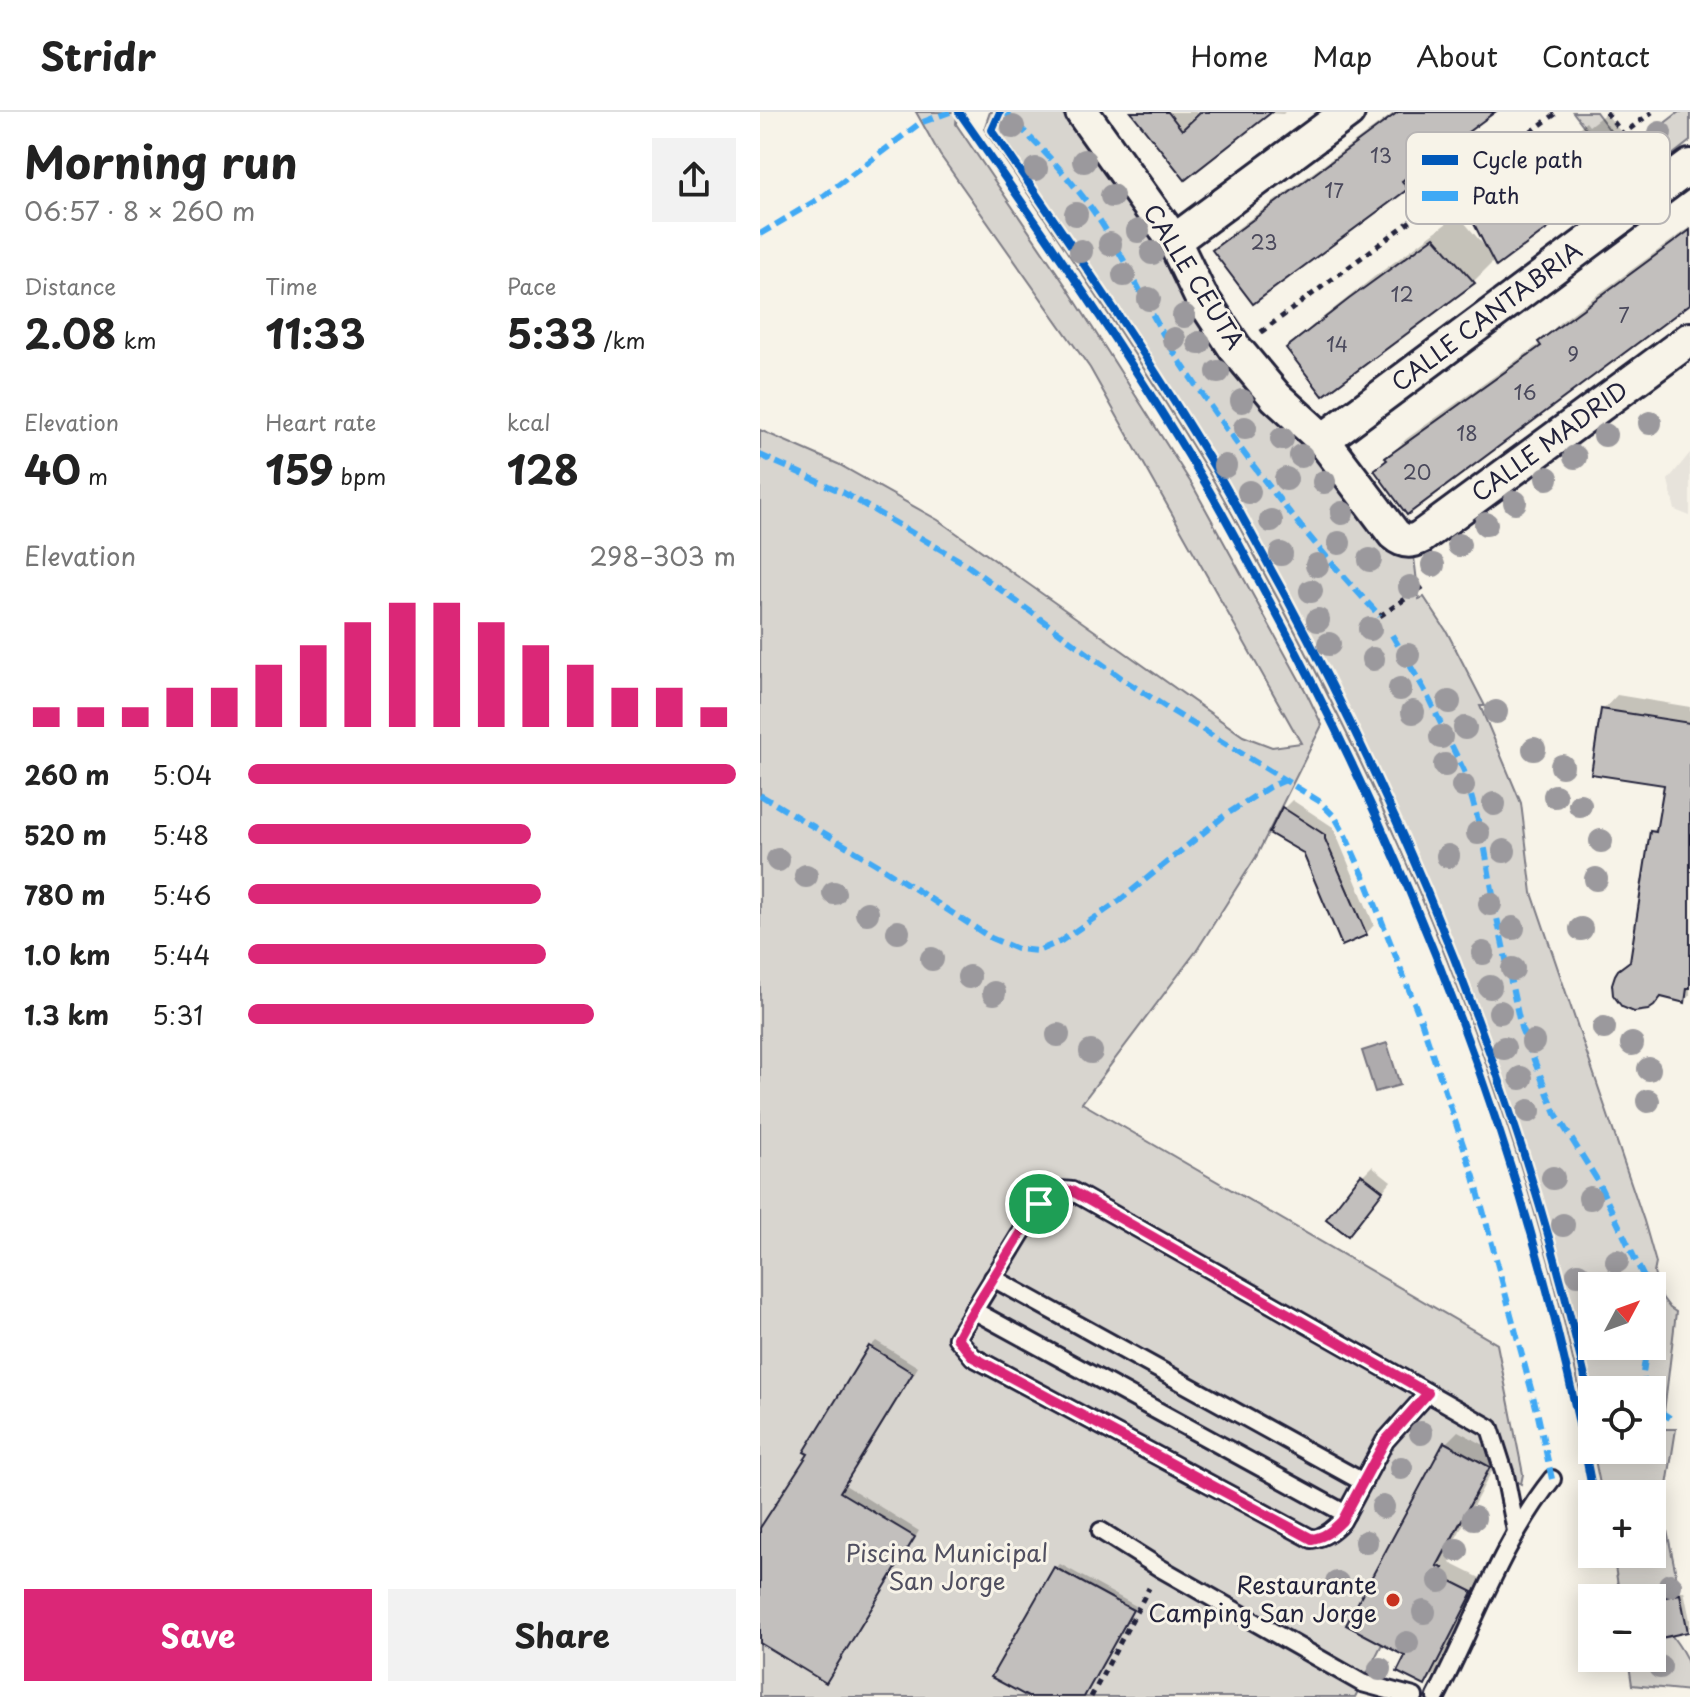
<!DOCTYPE html>
<html lang="en">
<head>
<meta charset="utf-8">
<style>
  body { margin:0; font-family:"Playpen Sans",sans-serif; background:#f2f2f2; color:#222; height:100vh; display:flex; flex-direction:column; font-size:30px; white-space:nowrap }
  * { box-sizing:border-box; margin:0 }
  p { font-size:26px; color:#767676 }
  .icon { flex:none; width:44px; height:44px; fill:none; stroke:currentColor; stroke-width:2; stroke-linecap:round; stroke-linejoin:round }
  .map { position:relative; flex:1; overflow:hidden }
  .drawer { display:flex; flex-direction:column; background:#fff; width:760px }
  .drawer>* { flex:none }
  .needle { width:52px; rotate:49deg }
  .controls { position:absolute; left:818px; top:1160px; display:grid; gap:16px }
  .controls a { display:grid; place-items:center; width:88px; height:88px; border-radius:0px; background:#fff; box-shadow:0 4px 20px #0003; font-size:40px }
  .pin { position:absolute; display:grid; place-items:center; width:68px; height:68px; color:#fff; margin:-34px; border:4px solid #fff; border-radius:50%; box-shadow:0 2px 8px #0007 }
  .round { display:grid; place-items:center; flex:none; width:84px; height:84px; border-radius:0px; background:#f2f2f2 }
  .head { display:flex; align-items:center; justify-content:space-between; height:136px; padding:0 24px }
  h1 { font-size:44px; font-weight:700; line-height:60px }
  .stats { display:grid; grid-template-columns:repeat(3,1fr); gap:12px; height:136px; padding:8px 24px }
  .stats div { display:grid; align-content:center }
  .stats b { font-size:40px; font-weight:700 }
  .stats small { font-size:22px; font-weight:400 }
  .stats p { font-size:22px }
  .chart { height:224px; padding:16px 24px }
  .chart p { display:flex; justify-content:space-between }
  .chart svg { width:100%; height:144px; margin-top:8px; stroke:#db2777; stroke-width:6 }
  .primary-button { display:flex; gap:16px; margin-top:auto; padding:16px 24px }
  .primary-button a { flex:1; height:92px; border-radius:0px; background:#db2777; color:#fff; font-size:32px; font-weight:700; line-height:92px; text-align:center }
  .primary-button a+a { background:#f2f2f2; color:#222 }
  ul { padding:0 24px; list-style:none; font-size:26px }
  li { display:grid; grid-template-columns:128px 96px 1fr; align-items:center; height:60px }
  li i { height:20px; border-radius:10px; background:#db2777 }
  header { display:flex; align-items:center; gap:48px; box-sizing:border-box; height:112px; padding:0 40px; background:#fff; border-bottom:2px solid #e0e0e0 }
  header strong { font-size:38px }
  nav { display:flex; gap:44px; margin-inline-start:auto; font-size:28px }
  main { display:flex; flex:1; min-height:0 }
  .map>svg:first-child { display:block }
  .built { fill:#e7e3db }
  .green { fill:#d8d5cf; stroke:#7d7c85; stroke-width:2; fill-rule:evenodd }
  .water { fill:#aeabad; stroke:#76747f; stroke-width:2 }
  .shadow { fill:#0003 }
  .building { fill:#c2bfbd; stroke:#22223b; stroke-width:2 }
  .lines { fill:none; stroke-linecap:round; stroke-linejoin:round }
  .service-casing { stroke:#22223b; stroke-width:22 }
  .minor-casing { stroke:#22223b; stroke-width:38 }
  .path { stroke:#22223b; stroke-width:5; stroke-dasharray:6 6; stroke-linecap:butt }
  .service { stroke:#f7f3e8; stroke-width:16 }
  .minor { stroke:#f7f3e8; stroke-width:32 }
  .quiet { stroke:#3fa9f5; stroke-width:6; stroke-dasharray:12 6; stroke-linecap:butt }
  .cycleway-casing { stroke:#f7f3e8; stroke-width:13 }
  .cycleway { stroke:#0057b8; stroke-width:8 }
  .tree { fill:#9b999d }
  .route-casing { stroke:#fff; stroke-width:16 }
  .route { stroke:#db2777; stroke-width:10 }
  .poi-dot { fill:#c8321e; stroke:#f7f3e8; stroke-width:3 }
  .labels { text-anchor:middle; stroke-width:6; stroke-linejoin:round; paint-order:stroke }
  .number-label { font-size:20px; fill:#4a495c }
  .street-label { font-size:24px; fill:#22223b; stroke:#f7f3e8 }
  .park-label { font-size:24px; fill:#504f60; stroke:#f7f3e8 }
  .poi-label { font-size:24px; fill:#22223b; stroke:#f7f3e8; text-anchor:end }
  .key { fill:#f7f3e8; stroke:#b7b4b4; stroke-width:2 }
  .key-label { font-size:22px; fill:#22223b }
</style>
</head>
<body>
<header>
<strong>Stridr</strong>
<nav><a>Home</a><a>Map</a><a>About</a><a>Contact</a></nav>
</header>
<main>
<section class="drawer">
<div class="head"><div><h1>Morning run</h1><p>06:57 · 8 × 260 m</p></div><a class="round"><svg class="icon" aria-label="share" viewBox="0 0 24 24"><path d="M12 15V3M7 8l5-5 5 5M5 13v7h14v-7"/></svg></a></div>
<div class="stats">
<div><p>Distance</p><b>2.08<small> km</small></b></div>
<div><p>Time</p><b>11:33</b></div>
<div><p>Pace</p><b>5:33<small> /km</small></b></div>
</div>
<div class="stats">
<div><p>Elevation</p><b>40<small> m</small></b></div>
<div><p>Heart rate</p><b>159<small> bpm</small></b></div>
<div><p>kcal</p><b>128</b></div>
</div>
<div class="chart"><p><span>Elevation</span>298–303 m</p>
<svg viewBox="0 0 160 44" preserveAspectRatio="none"><path d="M5 44V38M15 44V38M25 44V38M35 44V32M45 44V32M55 44V25M65 44V19M75 44V12M85 44V6M95 44V6M105 44V12M115 44V19M125 44V25M135 44V32M145 44V32M155 44V38"/></svg>
</div>
<ul>
<li><b>260 m</b>5:04<i style="width:100%"></i></li>
<li><b>520 m</b>5:48<i style="width:58%"></i></li>
<li><b>780 m</b>5:46<i style="width:60%"></i></li>
<li><b>1.0 km</b>5:44<i style="width:61%"></i></li>
<li><b>1.3 km</b>5:31<i style="width:71%"></i></li>
</ul>
<div class="primary-button"><a>Save</a><a>Share</a></div>
</section>
<div class="map">
<svg width="930" height="1585" viewBox="0 0 930 1585">
  <rect width="100%" height="100%" fill="#f7f3e8"/>
  <filter id="ink" filterUnits="userSpaceOnUse"><feTurbulence type="fractalNoise" baseFrequency=".0125" numOctaves="2"/><feDisplacementMap in="SourceGraphic" scale="16" xChannelSelector="R" yChannelSelector="G"/><feConvolveMatrix kernelMatrix="1 2 1 2 8 2 1 2 1" color-interpolation-filters="sRGB"/></filter>
  <g filter="url(#ink)">
    <polygon class="built" points="930,341 930,404 915,398 908,368"/>
    <g class="green">
      <polygon points="156,0 197,0 196,12 306,174 433,374 546,580 562,613 496,745 437,838 322,991 737,1232 763,1362 761,1372 730,1355 678,1453 683,1456 639,1541 622,1532 595,1585 0,1585 0,318 78,352 178,408 483,624 512,635 541,631 330,256 180,43"/>
      <path d="M230 0H303L401 136 427 190 462 246 504 296 551 339 622 433 633 442 654 445 659 487 664 485 687 520 725 594H720L761 691 772 781 884 1109 896 1151 894 1161 901 1184 910 1196 916 1200 902 1317H916L903 1399 920 1482 892 1488V1486H860L853 1442H892V1382H842L833 1338H892V1278H832V1332C818 1270 805 1208 788 1147 725 919 631 698 519 489 496 447 474 403 449 361 378 244 301 130 224 17ZM832 1174H892V1234H832Z"/>
      <polygon points="813,0 836,0 884,64 870,75"/>
      <polygon points="919,0 930,0 930,29 898,54 880,30"/>
      <path d="M892 1506 896 1527 912 1524C929 1547 930 1551 930 1579L872 1573 868 1546H892Z"/>
    </g>
    <polygon class="water" points="627,931 640,973 615,980 602,939"/>
    <g class="shadow">
      <polygon points="373,0 525,0 523,2 507,1 425,65"/>
      <polygon points="635,0 731,0 661,52 665,57 646,75 455,138 474,119"/>
      <polygon points="846,1 878,42 859,61 737,152 735,148 713,170 529,237 552,214 614,165 698,103 727,137 710,101 729,82 798,33 826,10 829,14"/>
      <polygon points="930,115 930,190 616,358 646,327 781,231 799,211"/>
      <polygon points="857,583 930,595 930,883 924,889 860,859 873,846 892,720 899,713 906,672 843,598"/>
      <polygon points="532,688 573,715 614,813 606,822 544,739 511,720 524,696"/>
      <polygon points="612,1054 631,1069 588,1122 602,1064"/>
      <polygon points="116,1229 158,1255 85,1373 159,1419 72,1562 66,1568 0,1528 0,1419 50,1342 110,1235"/>
      <polygon points="698,1319 741,1342 688,1441 693,1444 690,1451 724,1468 677,1560 665,1572 648,1543 589,1513 686,1331"/>
      <polygon points="300,1452 376,1494 325,1585 272,1585 296,1456"/>
      <polygon points="924,1479 930,1508 930,1515 927,1518 892,1496 892,1488 895,1485"/>
    </g>
    <g class="building">
      <polygon points="371,0 408,0 422,18 441,0 512,0 425,68"/>
      <polygon points="638,0 735,0 642,69 648,77 493,192 452,138"/>
      <polygon points="827,18 860,63 736,155 708,100 777,51 807,27 809,31"/>
      <polygon points="930,118 930,192 647,403 614,358 627,348 625,346 781,234 778,230"/>
      <polygon points="674,125 715,171 563,284 526,236 589,187"/>
      <polygon points="841,597 930,611 930,876 927,876 925,891 901,885 894,894 888,898 874,900 862,895 853,883 852,872 855,863 858,858 870,849 890,719 896,720 904,673 831,662"/>
      <polygon points="522,695 565,723 565,727 607,823 582,834 543,741 509,721"/>
      <polygon points="601,1062 623,1079 588,1124 566,1107"/>
      <polygon points="109,1234 153,1261 80,1380 155,1425 66,1571 0,1531 0,1416 48,1342 44,1340"/>
      <polygon points="684,1330 730,1355 677,1454 683,1456 679,1463 713,1480 665,1574 637,1560 645,1544 586,1513"/>
      <polygon points="294,1455 373,1498 324,1585 268,1585 231,1565"/>
      <polygon points="920,1482 928,1520 896,1527 892,1506 892,1488"/>
    </g>
    <g class="lines">
      <defs>
        <g id="service">
          <polyline points="233,1166 603,1370"/>
          <polyline points="213,1198 586,1402"/>
          <path d="M668 1281 625 1329 582 1409C573 1418 565 1425 552 1427L213 1245 197 1226 279 1092 299 1078 312 1079 730 1316 745 1363 756 1419"/>
          <polyline points="341,1419 400,1456 602,1571 654,1585"/>
          <path d="M676 1585C714 1512 741 1431 792 1367"/>
        </g>
        <g id="minor">
          <path d="M322 0 414 129 440 183 475 236 516 285 563 328 634 422C643 430 650 431 661 425L930 227"/>
          <polyline points="414,129 588,0"/>
          <polyline points="563,328 930,54"/>
        </g>
      </defs>
      <use href="#service" class="service-casing"/>
      <use href="#minor" class="minor-casing"/>
      <g class="path">
        <polyline points="846,0 863,22 892,0"/>
        <polyline points="863,22 884,50"/>
        <polyline points="501,220 798,0"/>
        <polyline points="620,504 663,475"/>
        <polyline points="331,1585 389,1476"/>
      </g>
      <use href="#service" class="service"/>
      <use href="#minor" class="minor"/>
      <g class="quiet">
        <path d="M245 0C282 37 320 75 347 120 372 159 390 202 415 242 476 335 543 423 620 504"/>
        <polyline points="0,122 65,83 160,11 190,0"/>
        <polyline points="0,343 84,381 204,451 364,568 412,599 559,689 575,705 585,723 606,769 661,908 714,1065 777,1299 792,1367"/>
        <polyline points="632,523 664,577 704,659 723,726 737,806 761,916 796,1002 836,1066 888,1174"/>
        <polyline points="0,683 118,753 231,826 257,837 278,839 301,829 359,789 464,704 509,675 526,668"/>
        <polyline points="892,1190 892,1218"/>
        <polyline points="886,1278 883,1261 887,1234"/>
        <polyline points="892,1289 896,1297 910,1306"/>
      </g>
      <defs>
        <g id="cycleway">
          <path d="M199 0C283 120 367 240 442 366 466 406 487 447 509 488 632 716 731 958 795 1209 809 1266 823 1324 833 1382"/>
          <path d="M240 0 232 18C309 130 387 242 456 358 480 399 502 442 525 483 663 740 770 1012 832 1297"/>
        </g>
      </defs>
      <use href="#cycleway" class="cycleway-casing"/>
      <use href="#cycleway" class="cycleway"/>
    </g>
    <g class="tree">
      <circle cx="253" cy="15" r="12"/>
      <circle cx="900" cy="21" r="12"/>
      <circle cx="899" cy="47" r="12"/>
      <circle cx="324" cy="49" r="12"/>
      <circle cx="276" cy="57" r="12"/>
      <circle cx="352" cy="84" r="12"/>
      <circle cx="316" cy="102" r="12"/>
      <circle cx="378" cy="119" r="12"/>
      <circle cx="350" cy="132" r="12"/>
      <circle cx="321" cy="139" r="12"/>
      <circle cx="392" cy="141" r="12"/>
      <circle cx="364" cy="163" r="12"/>
      <circle cx="389" cy="187" r="12"/>
      <circle cx="424" cy="204" r="12"/>
      <circle cx="414" cy="227" r="12"/>
      <circle cx="439" cy="231" r="12"/>
      <circle cx="458" cy="260" r="12"/>
      <circle cx="482" cy="289" r="12"/>
      <circle cx="890" cy="311" r="12"/>
      <circle cx="485" cy="316" r="12"/>
      <circle cx="845" cy="323" r="12"/>
      <circle cx="522" cy="327" r="12"/>
      <circle cx="541" cy="344" r="12"/>
      <circle cx="815" cy="345" r="12"/>
      <circle cx="465" cy="354" r="12"/>
      <circle cx="787" cy="366" r="12"/>
      <circle cx="526" cy="367" r="12"/>
      <circle cx="564" cy="370" r="12"/>
      <circle cx="489" cy="380" r="12"/>
      <circle cx="755" cy="390" r="12"/>
      <circle cx="582" cy="401" r="12"/>
      <circle cx="511" cy="409" r="12"/>
      <circle cx="726" cy="412" r="12"/>
      <circle cx="579" cy="431" r="12"/>
      <circle cx="699" cy="433" r="12"/>
      <circle cx="521" cy="442" r="12"/>
      <circle cx="610" cy="448" r="12"/>
      <circle cx="557" cy="453" r="12"/>
      <circle cx="673" cy="453" r="12"/>
      <circle cx="650" cy="475" r="12"/>
      <circle cx="551" cy="479" r="12"/>
      <circle cx="558" cy="508" r="12"/>
      <circle cx="610" cy="517" r="12"/>
      <circle cx="569" cy="532" r="12"/>
      <circle cx="648" cy="543" r="12"/>
      <circle cx="613" cy="547" r="12"/>
      <circle cx="640" cy="577" r="12"/>
      <circle cx="689" cy="590" r="12"/>
      <circle cx="653" cy="600" r="12"/>
      <circle cx="736" cy="600" r="12"/>
      <circle cx="705" cy="616" r="12"/>
      <circle cx="681" cy="625" r="12"/>
      <circle cx="774" cy="637" r="12"/>
      <circle cx="685" cy="653" r="12"/>
      <circle cx="802" cy="654" r="12"/>
      <circle cx="703" cy="674" r="12"/>
      <circle cx="795" cy="684" r="12"/>
      <circle cx="734" cy="692" r="12"/>
      <circle cx="820" cy="693" r="12"/>
      <circle cx="718" cy="721" r="12"/>
      <circle cx="841" cy="729" r="12"/>
      <circle cx="744" cy="739" r="12"/>
      <circle cx="688" cy="744" r="12"/>
      <circle cx="18" cy="748" r="12"/>
      <circle cx="46" cy="764" r="12"/>
      <circle cx="836" cy="767" r="12"/>
      <circle cx="74" cy="781" r="12"/>
      <circle cx="730" cy="792" r="12"/>
      <circle cx="107" cy="801" r="12"/>
      <circle cx="753" cy="816" r="12"/>
      <circle cx="821" cy="817" r="12"/>
      <circle cx="138" cy="820" r="12"/>
      <circle cx="723" cy="841" r="12"/>
      <circle cx="172" cy="847" r="12"/>
      <circle cx="753" cy="857" r="12"/>
      <circle cx="209" cy="865" r="12"/>
      <circle cx="730" cy="875" r="12"/>
      <circle cx="234" cy="881" r="12"/>
      <circle cx="740" cy="900" r="12"/>
      <circle cx="844" cy="916" r="12"/>
      <circle cx="298" cy="923" r="12"/>
      <circle cx="773" cy="930" r="12"/>
      <circle cx="872" cy="932" r="12"/>
      <circle cx="744" cy="936" r="12"/>
      <circle cx="331" cy="940" r="12"/>
      <circle cx="889" cy="957" r="12"/>
      <circle cx="761" cy="966" r="12"/>
      <circle cx="888" cy="989" r="12"/>
      <circle cx="769" cy="999" r="12"/>
      <circle cx="793" cy="1066" r="12"/>
      <circle cx="830" cy="1086" r="12"/>
      <circle cx="803" cy="1113" r="12"/>
      <circle cx="857" cy="1149" r="12"/>
      <circle cx="818" cy="1162" r="12"/>
      <circle cx="661" cy="1321" r="12"/>
      <circle cx="641" cy="1356" r="12"/>
      <circle cx="623" cy="1395" r="12"/>
      <circle cx="714" cy="1406" r="12"/>
      <circle cx="606" cy="1430" r="12"/>
      <circle cx="697" cy="1438" r="12"/>
      <circle cx="680" cy="1469" r="12"/>
      <circle cx="577" cy="1471" r="12"/>
      <circle cx="910" cy="1473" r="12"/>
      <circle cx="664" cy="1500" r="12"/>
      <circle cx="647" cy="1531" r="12"/>
      <circle cx="900" cy="1555" r="12"/>
      <circle cx="620" cy="1557" r="12"/>
    </g>
  </g>
  <g class="lines" filter="url(#ink)">
    <defs>
      <path id="route" d="M299 1078 312 1079 668 1281 625 1329 582 1409C573 1418 565 1425 552 1427L213 1245 197 1226 203 1215 279 1092Z"/>
    </defs>
    <use href="#route" class="route-casing"/>
    <use href="#route" class="route"/>
  </g>
  <circle class="poi-dot" cx="633" cy="1488" r="8"/>
  <g class="labels">
    <g class="number-label">
      <text x="621" y="51">13</text>
      <text x="574" y="86">17</text>
      <text x="504" y="138">23</text>
      <text x="642" y="190">12</text>
      <text x="864" y="211">7</text>
      <text x="577" y="240">14</text>
      <text x="813" y="250">9</text>
      <text x="765" y="288">16</text>
      <text x="707" y="329">18</text>
      <text x="657" y="368">20</text>
    </g>
    <g class="street-label">
      <text transform="translate(433 165) rotate(58)" y="8">CALLE CEUTA</text>
      <text transform="translate(727 205) rotate(-37)" y="8">CALLE CANTABRIA</text>
      <text transform="translate(790 330) rotate(-36)" y="8">CALLE MADRID</text>
    </g>
    <g class="park-label">
      <text x="187" y="1450">Piscina Municipal<tspan x="187" dy="28">San Jorge</tspan></text>
    </g>
    <g class="poi-label">
      <text x="617" y="1482">Restaurante<tspan x="617" dy="28">Camping San Jorge</tspan></text>
    </g>
  </g>
  <rect x="646" y="20" width="264" height="92" rx="12" class="key"/>
  <rect x="662" y="43" width="36" height="10" fill="#0057b8"/>
  <rect x="662" y="79" width="36" height="10" fill="#3fa9f5"/>
  <g class="key-label">
    <text x="712" y="56">Cycle path</text>
    <text x="712" y="92">Path</text>
  </g>
</svg>
<div class="controls">
<a><svg class="needle" viewBox="-14 -14 28 28"><path d="M0-13l5 13h-10z" fill="#e53935"/><path d="M0 13l5-13h-10z" fill="#767676"/></svg></a>
<a><svg class="icon" aria-label="locate" viewBox="0 0 24 24"><circle cx="12" cy="12" r="6"/><path d="M12 2v4M12 18v4M2 12h4M18 12h4"/></svg></a>
<a>+</a>
<a>−</a>
</div>
<div class="pin" style="left:279px;top:1092px;background:#1e9e55"><svg class="icon" aria-label="arrive" viewBox="0 0 24 24"><path d="M6 21V4h12l-3 4 3 4H6"/></svg></div>
</div>
</main>
</body>
</html>
